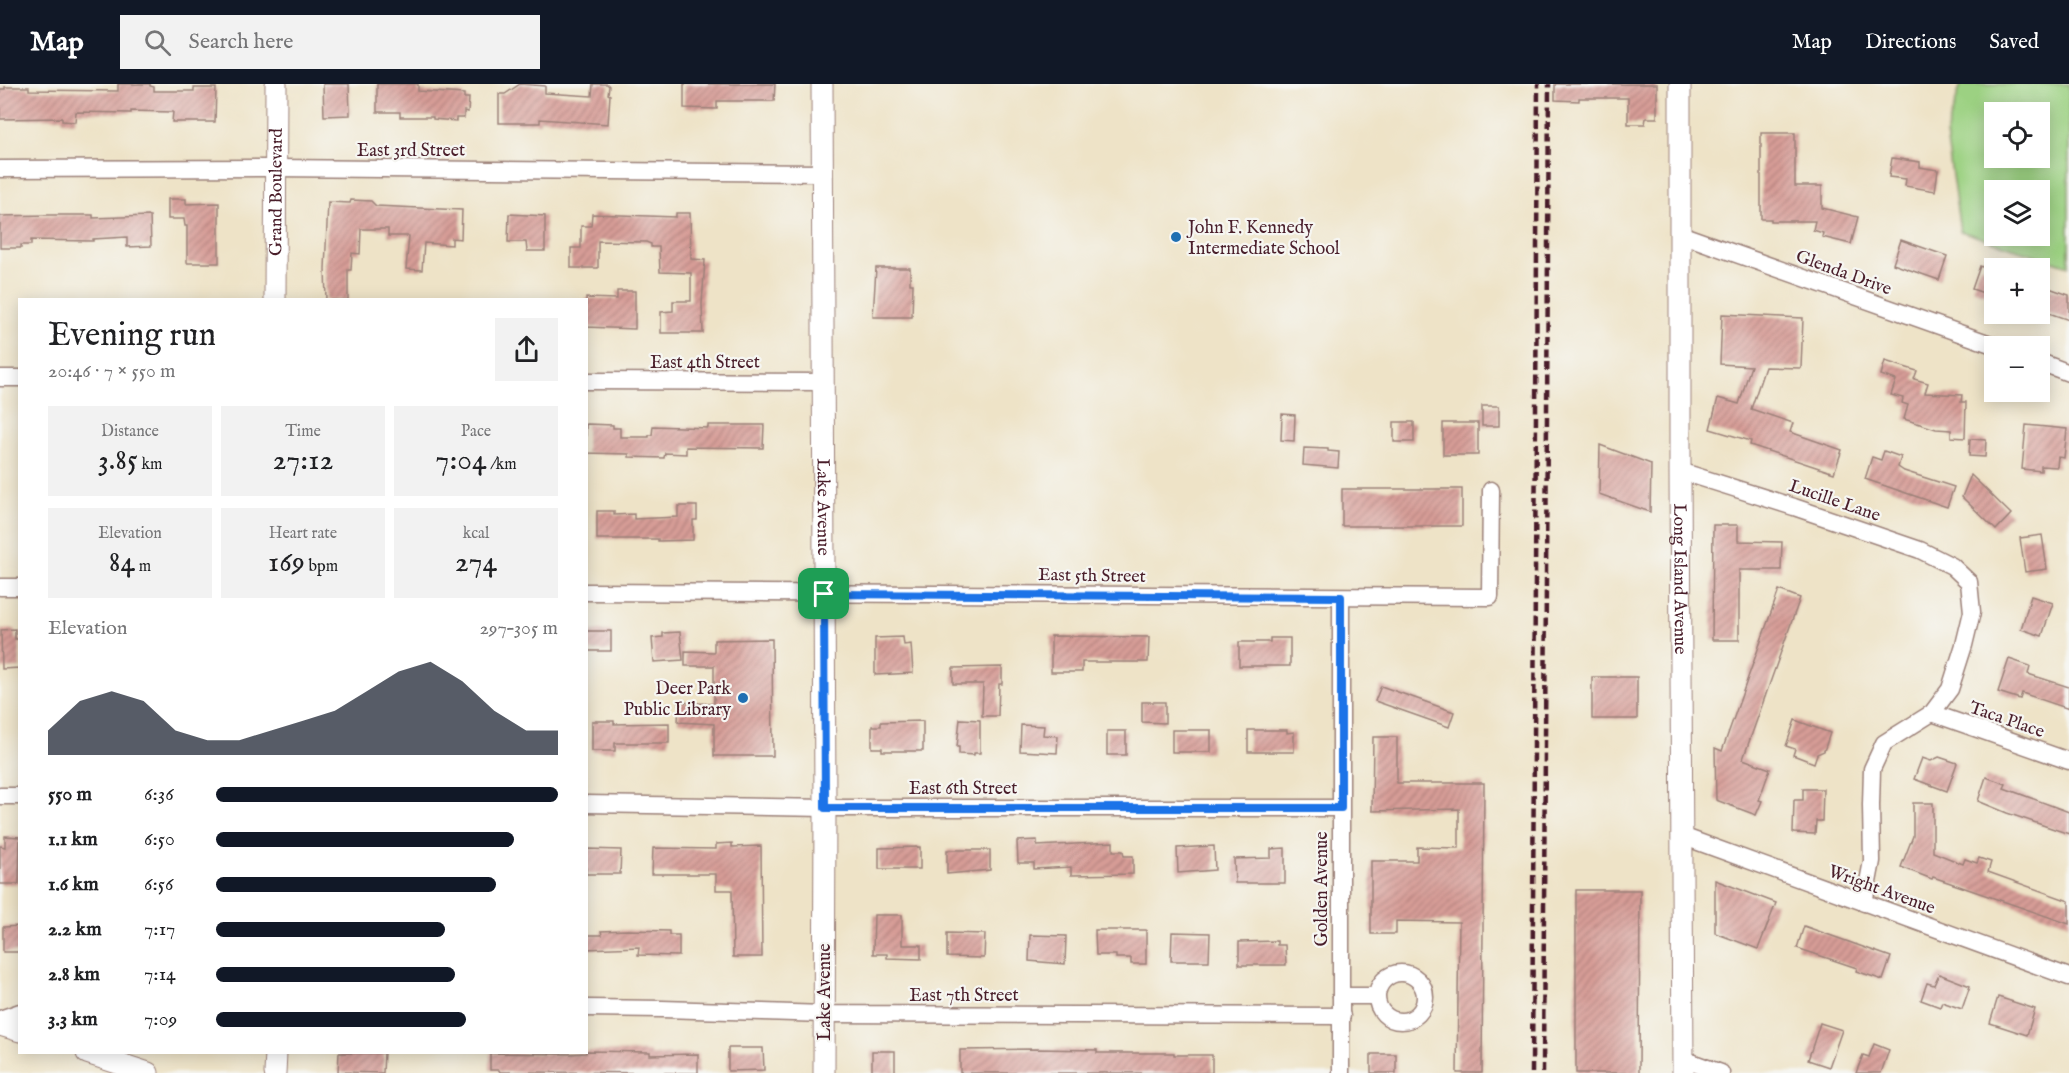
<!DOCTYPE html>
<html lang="en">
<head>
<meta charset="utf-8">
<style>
  body { margin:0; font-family:"IM FELL English",serif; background:#f2f2f2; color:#202124; height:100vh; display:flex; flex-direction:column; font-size:22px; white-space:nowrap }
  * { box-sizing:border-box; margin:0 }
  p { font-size:20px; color:#757577 }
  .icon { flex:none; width:33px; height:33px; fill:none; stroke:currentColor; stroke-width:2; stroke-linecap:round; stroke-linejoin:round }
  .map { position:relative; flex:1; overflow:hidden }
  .panel { position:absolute; left:18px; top:214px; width:570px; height:756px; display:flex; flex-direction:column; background:#fff; border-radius:0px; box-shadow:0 3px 15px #0003 }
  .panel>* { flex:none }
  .controls { position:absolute; left:1984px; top:18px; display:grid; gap:12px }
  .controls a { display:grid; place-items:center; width:66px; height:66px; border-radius:0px; background:#fff; box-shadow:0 3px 15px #0003; font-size:30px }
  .pin { position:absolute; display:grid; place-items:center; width:51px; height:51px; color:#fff; margin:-26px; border-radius:12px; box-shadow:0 3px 9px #0006 }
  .round { display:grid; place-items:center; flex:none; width:63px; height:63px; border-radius:0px; background:#f2f2f2 }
  .head { display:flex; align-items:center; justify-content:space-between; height:102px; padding:0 30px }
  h1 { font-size:33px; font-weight:600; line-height:45px }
  .figures { display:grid; grid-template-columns:repeat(3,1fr); gap:9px; height:102px; padding:6px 30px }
  .figures div { display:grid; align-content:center; border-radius:0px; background:#f2f2f2; text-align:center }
  .figures b { font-size:30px; font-weight:600 }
  .figures small { font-size:16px; font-weight:400 }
  .figures p { font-size:16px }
  .chart { height:168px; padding:12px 30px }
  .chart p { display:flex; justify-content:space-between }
  .chart svg { width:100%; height:108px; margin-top:6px; fill:#111827; opacity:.7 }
  ul { padding:0 30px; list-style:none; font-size:20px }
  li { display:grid; grid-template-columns:96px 72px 1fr; align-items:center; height:45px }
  li i { height:15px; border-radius:8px; background:#111827 }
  header { display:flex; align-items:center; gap:36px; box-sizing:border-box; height:84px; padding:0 30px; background:#111827; color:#fff }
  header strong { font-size:28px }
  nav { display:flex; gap:33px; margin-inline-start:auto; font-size:21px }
  .search { width:420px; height:54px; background:#f2f2f2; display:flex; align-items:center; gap:15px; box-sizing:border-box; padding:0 21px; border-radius:0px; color:#757577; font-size:22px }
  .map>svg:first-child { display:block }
  .park { fill:#9cd182; stroke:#737856; stroke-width:1.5; fill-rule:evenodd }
  .building { fill:url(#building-hatch) }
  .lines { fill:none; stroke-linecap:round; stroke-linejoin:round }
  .minor-casing { stroke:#9c8179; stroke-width:19 }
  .tertiary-casing { stroke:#9c8179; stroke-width:23 }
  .minor { stroke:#fff; stroke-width:16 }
  .tertiary { stroke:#fff; stroke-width:21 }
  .rail { stroke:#4a1f2b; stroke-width:4.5; stroke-dasharray:9 4.5; stroke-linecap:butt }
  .route-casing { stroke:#fff; stroke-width:12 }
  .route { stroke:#1a73e8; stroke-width:8 }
  .poi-dot { fill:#1f6fb2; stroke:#f6f6f2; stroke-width:2 }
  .labels { text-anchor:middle; stroke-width:4.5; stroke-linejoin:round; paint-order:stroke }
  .street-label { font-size:18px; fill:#4a1f2b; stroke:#f6f6f2 }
  .poi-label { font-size:18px; fill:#4a1f2b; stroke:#f6f6f2; text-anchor:start }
</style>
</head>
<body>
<header>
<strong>Map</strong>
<div class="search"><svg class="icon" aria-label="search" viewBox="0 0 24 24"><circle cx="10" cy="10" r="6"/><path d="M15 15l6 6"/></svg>Search here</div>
<nav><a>Map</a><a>Directions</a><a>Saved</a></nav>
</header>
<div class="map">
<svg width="2069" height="989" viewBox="0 0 2069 989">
  <defs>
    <pattern id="building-hatch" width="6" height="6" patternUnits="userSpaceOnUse" patternTransform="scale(1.5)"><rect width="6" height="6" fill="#d79d97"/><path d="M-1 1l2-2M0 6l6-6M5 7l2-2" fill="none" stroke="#b07f7b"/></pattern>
  </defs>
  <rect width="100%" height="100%" fill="#f6f6f2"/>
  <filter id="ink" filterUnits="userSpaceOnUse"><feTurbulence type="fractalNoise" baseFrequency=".0167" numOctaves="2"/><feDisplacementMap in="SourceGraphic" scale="12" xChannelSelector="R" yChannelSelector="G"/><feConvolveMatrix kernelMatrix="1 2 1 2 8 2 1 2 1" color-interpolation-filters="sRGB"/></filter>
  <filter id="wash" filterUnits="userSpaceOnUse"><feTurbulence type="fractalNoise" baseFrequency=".008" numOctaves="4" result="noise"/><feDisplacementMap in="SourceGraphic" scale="24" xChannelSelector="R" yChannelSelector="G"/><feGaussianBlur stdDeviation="1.35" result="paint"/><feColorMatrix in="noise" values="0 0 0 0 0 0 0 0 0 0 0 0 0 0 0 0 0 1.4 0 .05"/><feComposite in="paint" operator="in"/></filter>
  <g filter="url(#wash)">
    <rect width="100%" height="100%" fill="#eee3c7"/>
    <path class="park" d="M1961 0H2069V182L1960 147 1946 50ZM1995 28H2040V74H1995ZM1995 106H2040V152H1995Z"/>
    <g id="blocks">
      <g class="building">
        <polygon points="118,0 150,0 150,2 154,3 154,7 194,7 194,4 216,4 215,38 172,38 173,28 131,27 131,29 76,28 75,38 62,37 62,34 0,35 0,5 5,5 5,3 29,3 29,6 118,7"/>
        <polygon points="323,0 349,0 350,31 324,32"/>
        <polygon points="377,0 418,0 418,7 464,10 464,14 469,14 468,28 464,27 464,34 456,34 456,37 433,35 433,33 400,33 400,28 377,28"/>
        <polygon points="520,0 545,2 545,9 592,12 593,0 607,0 609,2 608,10 610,11 608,40 540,35 540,39 499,39 499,10 505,10"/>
        <polygon points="684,0 775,0 774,17 717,17 717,25 684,24"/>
        <polygon points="1555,0 1657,0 1657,34 1646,34 1645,40 1628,40 1628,14 1579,14 1579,17 1555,16"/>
        <polygon points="1761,49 1795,49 1795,102 1822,102 1822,124 1858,133 1851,160 1822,153 1823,149 1813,146 1815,137 1771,137 1771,135 1761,135"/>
        <polygon points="1892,74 1920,78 1920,83 1938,86 1935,107 1905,102 1906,95 1889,93"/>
        <polygon points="168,115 186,115 186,120 219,119 219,179 187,179 187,142 185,142 184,135 168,135"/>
        <polygon points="351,116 371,117 376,122 462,126 461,155 452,154 452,161 424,159 422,186 406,185 409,152 388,152 388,145 361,145 360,170 352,169 351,186 348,186 348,216 326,216 325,185 328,118 350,119"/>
        <polygon points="676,129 690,129 691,175 705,176 702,220 703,249 661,249 661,228 673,227 673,217 691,217 691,189 660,188 659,163 651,163 651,160 646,158 598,157 598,184 571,184 571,164 581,164 581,142 591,142 592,130 676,133"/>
        <polygon points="509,130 545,132 545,167 527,167 526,158 508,158"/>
        <polygon points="49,131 93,131 93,134 150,132 151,162 127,163 127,153 93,155 93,157 31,156 31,161 21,161 21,164 0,164 0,132"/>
        <polygon points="1901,156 1947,172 1939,196 1893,180"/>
        <polygon points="1980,182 1995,188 1995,213 1972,205"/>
        <polygon points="876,184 910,184 910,200 913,200 912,233 873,233"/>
        <polygon points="2049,204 2069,211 2069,236 2043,227 2044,223 2043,222"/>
        <polygon points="617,207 635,207 635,245 586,243 586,214 617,215"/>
        <polygon points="1722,230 1803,234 1801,284 1765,283 1751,325 1793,339 1790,348 1842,366 1834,389 1750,361 1751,357 1710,345 1718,314 1739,320 1751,282 1720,280"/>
        <polygon points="1885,277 1917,287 1914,295 1928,299 1925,309 1962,311 1961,318 1966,318 1965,354 1951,353 1951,346 1936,345 1904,335 1908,321 1902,319 1903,314 1891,311 1896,296 1881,291"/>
        <rect x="1482" y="322" width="17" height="20"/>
        <polygon points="1282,330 1295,331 1294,357 1281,356"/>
        <rect x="1394" y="338" width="20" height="20"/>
        <rect x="1443" y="339" width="35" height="32"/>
        <polygon points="586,340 613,341 613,344 620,344 620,353 649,353 649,351 652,351 653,342 708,344 708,341 764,341 763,364 686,363 686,370 665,369 664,374 629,373 629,370 586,369"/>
        <polygon points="2026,341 2067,345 2064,374 2058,373 2057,383 2041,382 2041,387 2022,385"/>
        <polygon points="1970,355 1986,356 1985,373 1969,372"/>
        <polygon points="1600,361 1651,380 1650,428 1599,410"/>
        <polygon points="1304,364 1328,365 1328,367 1339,368 1338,384 1303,381"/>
        <polygon points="1884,367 1901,373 1898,383 1904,387 1954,403 1947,423 1865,395 1872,373 1881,376"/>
        <polygon points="1971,391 2011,430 1996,446 1962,413"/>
        <rect x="1342" y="405" width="120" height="37"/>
        <polygon points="678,422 697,422 697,436 693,436 693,456 658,457 658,455 597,455 597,427 614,427 614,431 634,430 634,435 678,433"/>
        <polygon points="1713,441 1738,441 1738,457 1782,458 1781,486 1739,486 1739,556 1712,556"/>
        <polygon points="2042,451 2047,485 2025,488 2020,454"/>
        <polygon points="1779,506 1800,514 1743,675 1770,685 1759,716 1762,717 1756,731 1716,716 1715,664 1722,667"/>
        <polygon points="2031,512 2053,519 2042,552 2021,545"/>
        <polygon points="15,545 15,555 20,555 20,584 2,585 1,546"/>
        <rect x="586" y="547" width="25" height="20"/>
        <polygon points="680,548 683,576 654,578 652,554 663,553 663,549"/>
        <polygon points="1051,552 1149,553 1148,578 1082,578 1082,588 1051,588"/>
        <polygon points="903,553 904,561 911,560 913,589 875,591 875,554"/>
        <polygon points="1270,554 1290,554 1290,582 1239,582 1239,558 1270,558"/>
        <polygon points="772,555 773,672 714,672 714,640 678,638 679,618 714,620 714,582 685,582 685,567 714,568 714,556"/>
        <polygon points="2009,575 2030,582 2028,590 2069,603 2069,625 2022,609 2020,615 1998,608"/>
        <polygon points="1002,583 1002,600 999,600 998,632 982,632 983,600 953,600 953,584"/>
        <rect x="1592" y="593" width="45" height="42"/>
        <polygon points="1381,602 1454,628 1449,643 1375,617"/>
        <polygon points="1142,618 1165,618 1165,639 1142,638"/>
        <polygon points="960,635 980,636 980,669 974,669 974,671 959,670 959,663 957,663"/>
        <polygon points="1795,636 1830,649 1824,667 1817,670 1814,679 1793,671 1795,665 1786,662"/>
        <polygon points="592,637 614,637 614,640 669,639 669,659 615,659 615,667 592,667"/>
        <polygon points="923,637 923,667 882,667 882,664 872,664 872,642 881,642 881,638"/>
        <polygon points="1021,641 1044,642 1043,651 1058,652 1057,669 1020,667"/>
        <rect x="1172" y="646" width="39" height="22"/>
        <polygon points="1248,646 1287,646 1287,649 1294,648 1294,668 1248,668"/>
        <rect x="1107" y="647" width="19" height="24"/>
        <polygon points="1373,653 1397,653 1397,699 1484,699 1482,989 1457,989 1459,838 1396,837 1396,850 1371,850 1371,777 1417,777 1417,763 1459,764 1459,725 1372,727"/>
        <polygon points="1939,673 1957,679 1947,707 1914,695 1922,674 1931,677"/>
        <polygon points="1986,693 2006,700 2004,704 2069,728 2069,750 2007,729 1978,717"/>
        <polygon points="1803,705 1823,705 1822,737 1816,737 1815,750 1793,749 1794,716 1803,716"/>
        <polygon points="1913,719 1933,719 1933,768 1963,780 1965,775 1977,779 1979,774 1991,778 1988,788 2069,817 2069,840 1933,793 1932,795 1901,783 1913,752"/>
        <polygon points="5,752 20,753 19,800 0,800 0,762 5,763"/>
        <polygon points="1037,756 1037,762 1113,758 1113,767 1123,767 1124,772 1133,772 1133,790 1071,791 1071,783 1034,785 1034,779 1018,779 1017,757"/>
        <polygon points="732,759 732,763 761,762 762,873 733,873 732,806 716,806 716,790 652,790 653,764 716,765 716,760"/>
        <polygon points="1214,762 1215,786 1178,789 1177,764"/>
        <polygon points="920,763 920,785 879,785 879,764"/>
        <polygon points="1285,764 1285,799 1235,799 1234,775 1271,774 1271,765"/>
        <polygon points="586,765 621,766 620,790 586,790"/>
        <polygon points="947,766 990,766 990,786 947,790"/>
        <polygon points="1715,796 1776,819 1758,865 1715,849"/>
        <polygon points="1576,806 1640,806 1639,989 1576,989"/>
        <polygon points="874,831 902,831 902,861 921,861 921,875 887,874 887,870 873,870"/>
        <polygon points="20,842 20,868 3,868 3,843"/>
        <polygon points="1804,842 1891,873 1883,896 1856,887 1857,884 1797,864"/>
        <polygon points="627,846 669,847 669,851 679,851 679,872 638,871 639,863 586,865 586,851 602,851 601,847"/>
        <polygon points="1095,846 1146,846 1146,880 1131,880 1131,874 1116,874 1116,871 1096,871"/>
        <polygon points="1172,848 1210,849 1209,877 1171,877"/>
        <polygon points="947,849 985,850 984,874 947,873"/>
        <polygon points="1030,851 1066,852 1065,880 1029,877"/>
        <polygon points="1277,857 1277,861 1285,861 1286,881 1239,881 1239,858"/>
        <polygon points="1939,890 1970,902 1962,925 1942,918 1940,923 1921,916 1927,899 1934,901"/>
        <polygon points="1998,913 2035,925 2027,951 1990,939"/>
        <polygon points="1820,939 1842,946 1829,983 1808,976"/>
        <polygon points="1874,960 1889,966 1881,989 1856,989 1863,971 1869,973"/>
        <polygon points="728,964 763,964 764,986 728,987"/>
        <polygon points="1035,965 1097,966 1097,969 1174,969 1174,971 1212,971 1212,989 960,989 960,966"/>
        <polygon points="586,967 650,968 650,971 698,970 698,989 500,988 499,986 490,986 490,969 569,970 586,969"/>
        <rect x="872" y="967" width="23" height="22"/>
        <polygon points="339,969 384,969 383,989 338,988"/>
        <rect x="1371" y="970" width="25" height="19"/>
      </g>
    </g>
  </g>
  <g filter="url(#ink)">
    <use href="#blocks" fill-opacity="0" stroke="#9c8179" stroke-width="1.5"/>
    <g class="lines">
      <defs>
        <g id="minor">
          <polyline points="0,85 275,84 823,89"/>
          <polyline points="1680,150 1996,262"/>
          <polyline points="2040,278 2069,289"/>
          <polyline points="0,294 20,294"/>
          <polyline points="586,297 823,298"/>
          <polyline points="1680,387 1794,423 1920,466 1952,482 1969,498 1972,528 1964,561 1950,605 1932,629 1884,659 1872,685 1871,721 1872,777 1864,819"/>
          <polyline points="0,503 20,503"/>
          <polyline points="586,508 1490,513 1491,406"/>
          <polyline points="1341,513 1341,989"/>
          <polyline points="1932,629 2069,677"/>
          <polyline points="0,712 20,712"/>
          <polyline points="586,720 825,724 1340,724"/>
          <polyline points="1682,752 2069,893"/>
          <circle cx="1401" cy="913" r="24"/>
          <polyline points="1341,912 1376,912"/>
          <polyline points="586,924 662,925 824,930 1342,932"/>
          <polyline points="0,935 20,928"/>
          <polyline points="1683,975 1721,989"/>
        </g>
        <g id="tertiary">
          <path id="s1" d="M822 0 825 724 824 989"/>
          <path id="s2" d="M1680 0V387L1683 989"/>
          <path id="s3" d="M275 216 276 0"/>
          <polyline points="0,941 20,947"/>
          <polyline points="87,969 148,989"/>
          <polyline points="275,989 276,969"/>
        </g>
      </defs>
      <use href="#minor" class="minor-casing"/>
      <use href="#tertiary" class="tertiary-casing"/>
      <use href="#minor" class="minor"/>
      <use href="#tertiary" class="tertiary"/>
      <g class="rail">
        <polyline points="1532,989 1538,0"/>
        <polyline points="1543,989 1549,0"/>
      </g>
    </g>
  </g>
  <g class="lines" filter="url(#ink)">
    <defs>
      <polygon id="route" points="824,510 1341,513 1341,724 825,724"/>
    </defs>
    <use href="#route" class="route-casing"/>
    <use href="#route" class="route"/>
  </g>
  <g class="poi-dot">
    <circle cx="1176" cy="153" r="6"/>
    <circle cx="743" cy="614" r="6"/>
  </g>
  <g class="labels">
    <g class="street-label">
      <text x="411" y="72">East 3rd Street</text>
      <text dy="6" stroke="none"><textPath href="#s3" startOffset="108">Grand Boulevard</textPath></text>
      <text transform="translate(1844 188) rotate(20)" y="6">Glenda Drive</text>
      <text x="705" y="284">East 4th Street</text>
      <text transform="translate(1835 416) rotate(19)" y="6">Lucille Lane</text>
      <text dy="6" stroke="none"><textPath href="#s1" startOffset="423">Lake Avenue</textPath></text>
      <text transform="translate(1092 491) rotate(1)" y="6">East 5th Street</text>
      <text dy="6" stroke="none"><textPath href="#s2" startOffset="495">Long Island Avenue</textPath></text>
      <text transform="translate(2007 635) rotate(19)" y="6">Taca Place</text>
      <text x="963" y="710">East 6th Street</text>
      <text transform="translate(1321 805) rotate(-90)" y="6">Golden Avenue</text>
      <text transform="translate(1882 805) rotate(20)" y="6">Wright Avenue</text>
      <text transform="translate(824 908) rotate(-90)" y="6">Lake Avenue</text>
      <text x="964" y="917">East 7th Street</text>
    </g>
    <g class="poi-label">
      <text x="1188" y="149">John F. Kennedy<tspan x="1188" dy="21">Intermediate School</tspan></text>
      <text x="731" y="610" text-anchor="end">Deer Park<tspan x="731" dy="21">Public Library</tspan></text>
    </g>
  </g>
</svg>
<div class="controls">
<a><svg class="icon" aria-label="locate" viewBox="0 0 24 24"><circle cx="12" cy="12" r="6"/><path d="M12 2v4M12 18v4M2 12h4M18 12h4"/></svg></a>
<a><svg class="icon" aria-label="layers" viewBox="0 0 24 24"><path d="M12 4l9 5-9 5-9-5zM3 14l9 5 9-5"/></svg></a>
<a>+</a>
<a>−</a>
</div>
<div class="pin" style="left:824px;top:510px;background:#1e9e55"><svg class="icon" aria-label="arrive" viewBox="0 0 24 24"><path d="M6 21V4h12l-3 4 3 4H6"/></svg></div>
<section class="panel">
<div class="head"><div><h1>Evening run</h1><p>20:46 · 7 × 550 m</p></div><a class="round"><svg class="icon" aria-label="share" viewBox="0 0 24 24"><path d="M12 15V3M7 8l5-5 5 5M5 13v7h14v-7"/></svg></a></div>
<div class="figures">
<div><p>Distance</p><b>3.85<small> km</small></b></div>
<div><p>Time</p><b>27:12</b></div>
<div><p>Pace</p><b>7:04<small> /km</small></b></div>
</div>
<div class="figures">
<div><p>Elevation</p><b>84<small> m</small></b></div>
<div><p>Heart rate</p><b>169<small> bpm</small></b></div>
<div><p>kcal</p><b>274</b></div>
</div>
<div class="chart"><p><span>Elevation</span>297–305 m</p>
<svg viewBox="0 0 160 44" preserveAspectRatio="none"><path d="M0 44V34L10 22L20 18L30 22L40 34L50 38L60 38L70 34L80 30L90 26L100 18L110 10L120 6L130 14L140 26L150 34L160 34V44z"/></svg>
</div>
<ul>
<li><b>550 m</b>6:36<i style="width:100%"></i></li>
<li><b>1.1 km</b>6:50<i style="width:87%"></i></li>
<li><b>1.6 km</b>6:56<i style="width:82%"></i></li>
<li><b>2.2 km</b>7:17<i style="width:67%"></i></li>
<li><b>2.8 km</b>7:14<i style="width:70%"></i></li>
<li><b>3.3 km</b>7:09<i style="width:73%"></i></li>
</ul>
</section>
</div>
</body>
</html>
